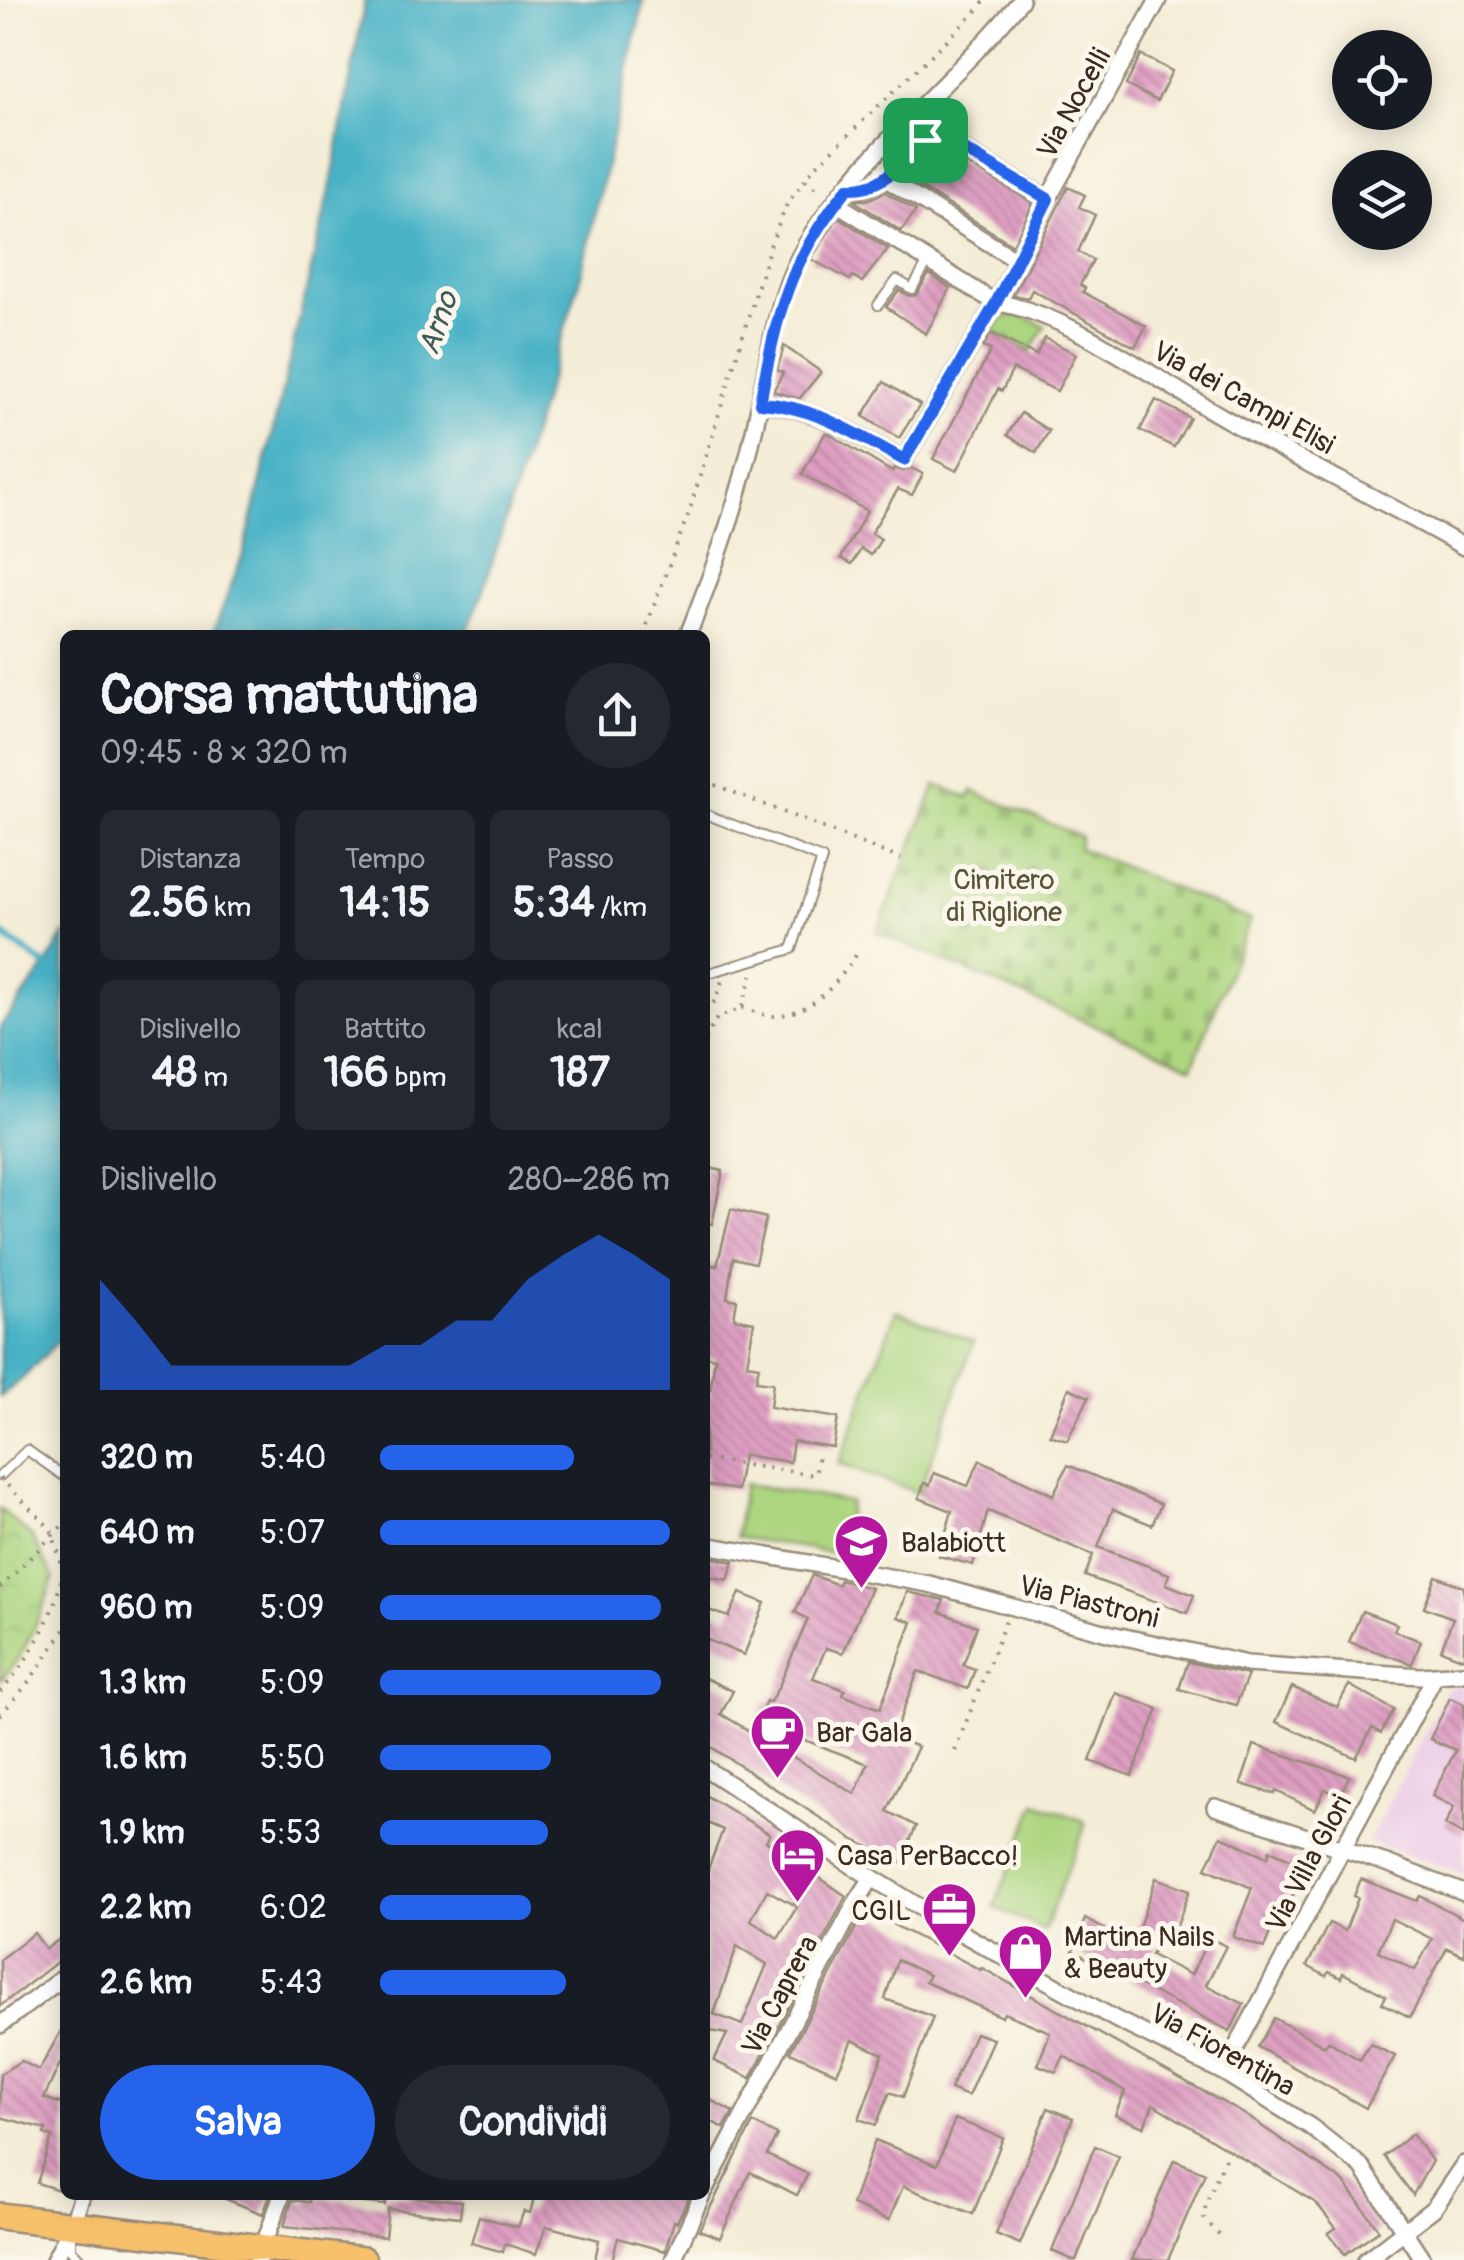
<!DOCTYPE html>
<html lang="it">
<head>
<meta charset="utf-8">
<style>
  body { margin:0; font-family:Pangolin,sans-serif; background:#242831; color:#f1f3f6; height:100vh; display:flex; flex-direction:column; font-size:38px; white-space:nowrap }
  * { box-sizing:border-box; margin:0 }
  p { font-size:32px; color:#9ea1a6 }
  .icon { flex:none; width:55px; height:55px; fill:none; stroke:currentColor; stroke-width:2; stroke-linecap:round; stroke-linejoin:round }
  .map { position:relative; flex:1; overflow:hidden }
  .side { position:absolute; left:60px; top:630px; width:650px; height:1570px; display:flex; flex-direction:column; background:#171b24; border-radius:15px; box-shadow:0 5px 25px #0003 }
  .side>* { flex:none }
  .controls { position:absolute; left:1332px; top:30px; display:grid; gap:20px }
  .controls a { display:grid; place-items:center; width:100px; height:100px; border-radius:50%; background:#171b24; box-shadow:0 5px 25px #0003; font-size:50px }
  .pin { position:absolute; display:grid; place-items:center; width:85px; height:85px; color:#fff; margin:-42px; border-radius:20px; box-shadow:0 5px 15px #0006 }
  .round { display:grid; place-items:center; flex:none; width:105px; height:105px; border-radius:52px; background:#242831 }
  .headline { display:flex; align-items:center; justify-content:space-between; height:170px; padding:0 40px }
  h1 { font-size:55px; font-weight:800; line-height:75px }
  .figures { display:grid; grid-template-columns:repeat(3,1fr); gap:15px; height:170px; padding:10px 40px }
  .figures div { display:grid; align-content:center; border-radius:15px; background:#242831; text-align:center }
  .figures b { font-size:42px; font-weight:800 }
  .figures small { font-size:28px; font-weight:400 }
  .figures p { font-size:28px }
  .chart { height:280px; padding:20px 40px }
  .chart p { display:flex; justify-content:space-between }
  .chart svg { width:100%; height:180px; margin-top:10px; fill:#2563eb; opacity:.7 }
  .cta { display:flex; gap:20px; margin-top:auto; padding:20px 40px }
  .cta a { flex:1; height:115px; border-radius:60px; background:#2563eb; color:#fff; font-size:40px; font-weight:800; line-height:115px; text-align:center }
  .cta a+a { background:#242831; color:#f1f3f6 }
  ul { padding:0 40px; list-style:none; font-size:32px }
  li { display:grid; grid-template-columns:160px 120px 1fr; align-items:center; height:75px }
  li i { height:25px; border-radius:12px; background:#2563eb }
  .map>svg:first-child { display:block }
  .built { fill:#eed0e8 }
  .grass { fill:url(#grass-tufts); stroke:#748050; stroke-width:2.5 }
  .cemetery { fill:url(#cemetery-stones); stroke:#748050; stroke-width:2.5 }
  .park { fill:url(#park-crowns); stroke:#748050; stroke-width:2.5 }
  .pitch { fill:#add681; stroke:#748050; stroke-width:2.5 }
  .water { fill:#48b2c6; stroke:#426e72; stroke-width:2.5 }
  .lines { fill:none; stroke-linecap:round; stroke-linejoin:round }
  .stream { stroke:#48b2c6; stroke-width:6 }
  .building { fill:url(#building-back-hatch); fill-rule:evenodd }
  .service-casing { stroke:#988c7a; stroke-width:12 }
  .minor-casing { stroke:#988c7a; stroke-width:20 }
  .primary-casing { stroke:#988c7a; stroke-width:30 }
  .path { stroke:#988c7a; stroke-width:4; stroke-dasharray:2.5 8; stroke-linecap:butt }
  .service { stroke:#fff; stroke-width:8 }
  .minor { stroke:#fff; stroke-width:15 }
  .primary { stroke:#f7c06b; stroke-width:25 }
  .path-bridge { stroke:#988c7a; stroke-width:4; stroke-dasharray:2.5 8; stroke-linecap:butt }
  .route-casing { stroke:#fff; stroke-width:20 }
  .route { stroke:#2563eb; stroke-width:12 }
  .labels { text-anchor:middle; stroke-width:10; stroke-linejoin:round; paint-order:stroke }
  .street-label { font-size:28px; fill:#3b2a1e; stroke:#fbf7ec }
  .park-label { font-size:28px; fill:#585537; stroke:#fbf7ec }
  .poi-label { font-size:28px; fill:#3b2a1e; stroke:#fbf7ec; text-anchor:start }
  .water-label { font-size:30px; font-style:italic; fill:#405a59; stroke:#fbf7ec }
</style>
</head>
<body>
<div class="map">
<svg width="1464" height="2260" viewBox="0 0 1464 2260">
  <defs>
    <pattern id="grass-tufts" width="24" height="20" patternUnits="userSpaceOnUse" patternTransform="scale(2.5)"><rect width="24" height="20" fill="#add681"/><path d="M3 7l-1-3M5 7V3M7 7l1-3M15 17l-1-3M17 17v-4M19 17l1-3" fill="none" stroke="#96b86f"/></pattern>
    <pattern id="cemetery-stones" width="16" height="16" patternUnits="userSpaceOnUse" patternTransform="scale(2.5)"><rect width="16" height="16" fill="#add681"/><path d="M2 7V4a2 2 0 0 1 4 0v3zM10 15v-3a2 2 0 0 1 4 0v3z" fill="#96b86f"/></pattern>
    <pattern id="park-crowns" width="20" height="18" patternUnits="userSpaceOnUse" patternTransform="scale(2.5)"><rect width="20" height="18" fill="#add681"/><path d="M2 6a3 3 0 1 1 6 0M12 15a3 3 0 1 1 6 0" fill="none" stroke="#96b86f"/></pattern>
    <pattern id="building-back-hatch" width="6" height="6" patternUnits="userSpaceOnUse" patternTransform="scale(2.5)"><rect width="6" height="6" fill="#df9fc3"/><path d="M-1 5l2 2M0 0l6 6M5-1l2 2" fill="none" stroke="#b6829e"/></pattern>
  </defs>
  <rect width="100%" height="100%" fill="#fbf7ec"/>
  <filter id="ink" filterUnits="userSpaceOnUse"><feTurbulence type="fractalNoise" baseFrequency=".01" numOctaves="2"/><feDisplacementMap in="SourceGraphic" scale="20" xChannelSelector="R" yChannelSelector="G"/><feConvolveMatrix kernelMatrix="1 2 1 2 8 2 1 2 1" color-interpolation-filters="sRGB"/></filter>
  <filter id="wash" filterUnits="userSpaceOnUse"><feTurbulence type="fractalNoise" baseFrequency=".0048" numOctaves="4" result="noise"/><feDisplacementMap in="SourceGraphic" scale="40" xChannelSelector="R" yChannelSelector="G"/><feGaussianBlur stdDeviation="2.25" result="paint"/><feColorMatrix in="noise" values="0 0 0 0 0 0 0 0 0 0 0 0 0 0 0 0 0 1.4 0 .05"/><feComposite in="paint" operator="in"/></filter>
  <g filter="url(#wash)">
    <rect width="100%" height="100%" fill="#f4edd7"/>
    <polygon class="built" points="1464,1685 1464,1874 1368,1842 1448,1688"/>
    <polygon class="grass" points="1010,314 1025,317 1045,326 1031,351 993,332 999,322"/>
    <polygon class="cemetery" points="936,785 969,798 972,791 1080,836 1078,848 1250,920 1192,1067 877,932"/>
    <path class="park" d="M0 1509 32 1537 54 1578C41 1613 27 1654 0 1681Z"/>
    <g class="pitch">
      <polygon points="896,1311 974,1342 919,1493 839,1464"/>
      <polygon points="744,1484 850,1502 842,1554 736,1537"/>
      <polygon points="1036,1803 1084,1821 1085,1826 1044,1930 994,1907"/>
    </g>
    <g class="water">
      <polygon points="365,0 644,0 579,283 483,592 466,635 212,635 244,552 330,190"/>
      <polygon points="65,933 65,1334 23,1378 0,1397 0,1027 46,966"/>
    </g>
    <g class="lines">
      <polyline class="stream" points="0,933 46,966"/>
    </g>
    <g id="blocks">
      <g class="building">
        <polygon points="1141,55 1172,71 1157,101 1126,85"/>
        <polygon points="938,147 1033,203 1013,245 911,181 928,153"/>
        <polygon points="1068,187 1085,195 1079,207 1095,215 1078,252 1093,260 1080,285 1085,288 1083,292 1146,326 1135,347 1032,290 1028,298 1013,295"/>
        <polygon points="885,192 916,211 901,231 853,200 867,200"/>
        <polygon points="838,217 888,249 862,282 853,276 850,280 811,259"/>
        <polygon points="929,274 950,288 926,334 886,307 899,290 909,296 916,295"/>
        <polygon points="991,333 1036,355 1045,338 1076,354 1057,391 1013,369 1002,391 998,389 957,471 933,459 991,350 983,347"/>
        <polygon points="784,346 821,372 799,399 773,391 783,373 777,370"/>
        <polygon points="884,382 920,405 899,438 863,416"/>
        <polygon points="1156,400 1190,418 1174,447 1140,430"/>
        <polygon points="1021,413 1049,431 1036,453 1007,435"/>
        <polygon points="826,432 892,472 894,468 903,471 911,468 923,474 912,495 898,489 871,533 881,539 871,555 861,549 852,564 841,558 867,511 802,474"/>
        <polygon points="705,1167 723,1171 712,1224 705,1223"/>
        <polygon points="731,1209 766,1218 755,1263 733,1258 727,1298 737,1300 734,1318 754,1322 747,1364 759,1366 756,1381 773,1383 770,1407 838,1418 833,1447 793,1441 790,1462 743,1455 737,1490 705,1485 705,1426 715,1358 705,1356 705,1264 717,1266"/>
        <polygon points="1069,1388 1089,1397 1067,1441 1050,1435"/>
        <polygon points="980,1460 1053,1495 1068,1465 1161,1504 1152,1525 1113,1509 1098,1547 1169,1574 1166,1584 1194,1595 1187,1613 1085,1576 1093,1555 988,1511 973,1565 939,1556 952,1511 919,1498 924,1483 930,1485 934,1473 968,1486"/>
        <polygon points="705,1556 734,1562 728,1580 705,1576"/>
        <polygon points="812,1575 838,1585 840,1580 871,1588 843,1653 826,1648 813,1678 845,1690 843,1695 880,1709 912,1622 898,1617 907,1592 944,1600 940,1612 977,1626 963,1665 975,1669 968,1689 918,1671 893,1737 918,1747 887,1811 916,1826 901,1863 851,1838 705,1743 705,1678 733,1691 721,1714 855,1794 868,1764 757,1722 766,1701 770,1702 779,1686 808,1619 795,1612"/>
        <polygon points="1436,1576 1464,1587 1464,1659 1441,1650 1453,1618 1424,1607"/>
        <polygon points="740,1593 765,1603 744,1655 705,1639 705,1609 729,1617"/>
        <polygon points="1362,1611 1397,1624 1394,1631 1421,1641 1412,1664 1349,1642"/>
        <polygon points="1188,1662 1248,1675 1236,1705 1179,1689"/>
        <polygon points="1349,1685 1394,1710 1381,1733 1372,1728 1356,1758 1276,1722 1292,1687 1337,1707"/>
        <polygon points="1116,1693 1158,1709 1132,1776 1090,1761"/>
        <polygon points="1450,1698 1464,1704 1464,1835 1445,1825 1454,1807 1432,1796 1456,1750 1430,1739"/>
        <polygon points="1254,1745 1349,1776 1340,1796 1325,1789 1315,1810 1276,1791 1275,1794 1241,1784"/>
        <path d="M705 1795 770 1834 766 1841 846 1896 751 2078 714 2061 727 2034 705 2030V1877L723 1830 705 1822ZM767 1890 797 1907 778 1938 751 1920ZM737 1946 767 1964 742 2025 714 2014Z"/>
        <polygon points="1221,1836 1268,1857 1270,1850 1306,1866 1279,1927 1273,1925 1264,1948 1233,1937 1252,1888 1206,1868"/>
        <polygon points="1156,1878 1190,1890 1174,1934 1163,1930 1151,1955 1191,1975 1209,1938 1226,1946 1206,1985 1244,2004 1230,2031 1073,1951 1085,1919 1133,1944"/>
        <path d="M1361 1879 1417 1901 1420 1896 1464 1919V1956L1447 1948 1410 2017 1382 2003 1386 1996 1343 1973 1341 1978 1329 1972 1326 1976 1307 1966 1329 1923 1345 1931 1358 1898 1354 1896ZM1392 1919 1432 1939 1415 1970 1378 1951Z"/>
        <polygon points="865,1910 981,1970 982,1968 1244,2114 1344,2182 1379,2230 1345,2254 1328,2233 1336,2228 1316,2203 1153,2104 1144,2127 1115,2115 1125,2091 1064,2056 1056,2072 1038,2065 1050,2032 1004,2013 1002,2017 925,1982 929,1975 897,1960 885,1999 933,2017 903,2097 890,2092 876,2125 859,2119 883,2054 852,2040 837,2073 790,2052"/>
        <polygon points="34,1933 46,1949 65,1935 65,1956 0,2006 0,1959"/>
        <polygon points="1274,2018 1325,2046 1328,2041 1360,2060 1370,2044 1395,2056 1366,2108 1258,2047"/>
        <polygon points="65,2024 65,2053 44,2098 65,2105 65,2192 37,2183 52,2137 44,2134 46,2129 0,2117 0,2074 21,2061 39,2070"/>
        <polygon points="975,2033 993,2039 968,2096 950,2089"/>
        <polygon points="705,2097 733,2112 724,2128 705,2118"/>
        <polygon points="1048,2108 1073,2118 1020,2244 996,2234"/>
        <polygon points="955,2119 1003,2138 973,2214 903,2186 889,2220 852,2205 875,2140 937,2165"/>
        <polygon points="753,2123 777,2135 767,2155 808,2174 797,2195 750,2172 720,2238 699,2230"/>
        <polygon points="1412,2134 1432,2161 1413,2195 1384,2156"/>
        <polygon points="1095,2146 1119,2156 1076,2260 1073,2260 1052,2251"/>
        <polygon points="1174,2160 1205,2173 1168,2260 1132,2260"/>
        <polygon points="216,2195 270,2195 263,2214"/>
        <polygon points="386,2195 462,2201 460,2217 388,2209 385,2237 284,2226 292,2200 309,2202 310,2197 385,2205"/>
        <polygon points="535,2195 690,2195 677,2222 674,2221 665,2251 618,2238 612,2260 595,2260 599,2240 546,2226 536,2254 505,2244 503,2252 471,2243 479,2216 518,2227 524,2211 530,2213"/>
      </g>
    </g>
  </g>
  <g filter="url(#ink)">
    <use href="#blocks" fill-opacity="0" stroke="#988c7a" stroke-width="2.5"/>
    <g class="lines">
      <defs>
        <g id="service">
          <polyline points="878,305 897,280 912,289 929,260"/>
          <polyline points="705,814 822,859 792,949 705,974"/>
          <polyline points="0,1476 27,1450 65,1477"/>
          <polyline points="71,2234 71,2250 81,2260"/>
        </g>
        <g id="minor">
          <polyline points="886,179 925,140 939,135 1048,199"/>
          <polyline points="848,188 863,189 886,179 1016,260"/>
          <path d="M836 203 996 303C1063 310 1160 382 1221 416 1301 462 1384 501 1464 547"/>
          <path d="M760 403C815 407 857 435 904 460L996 303 1048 199 1158 0"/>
          <path d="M688 635C714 569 739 501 754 431 767 373 772 308 801 254 854 156 952 87 1021 0"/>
          <polyline points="705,1545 929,1584 1111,1634 1247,1664 1420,1676 1464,1673"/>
          <polyline points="705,1768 853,1866 965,1935 1117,2020 1223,2072 1311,2127 1362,2167 1423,2260"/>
          <polyline points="1215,1807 1389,1864 1464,1893"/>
          <polyline points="0,2025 65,1976"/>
          <polyline points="1223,2072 1435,1676"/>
          <polyline points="705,2189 855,1904 872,1878"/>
          <polyline points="54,2260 72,2225 82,2195"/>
          <polyline points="258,2260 282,2195"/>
          <polyline points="673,2260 702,2195"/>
          <polyline points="1366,2260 1434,2208 1464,2164"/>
        </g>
        <polyline id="primary" points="0,2216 363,2260"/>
      </defs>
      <use href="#service" class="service-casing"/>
      <use href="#minor" class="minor-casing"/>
      <use href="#primary" class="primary-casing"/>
      <g class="path">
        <polyline points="805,180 820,191"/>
        <polyline points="643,635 690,509 770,246 787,204 813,169 975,13 985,0"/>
        <polyline points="705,781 901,859"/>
        <path d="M742 1008C751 1010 764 1016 773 1016 812 1014 836 985 856 955"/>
        <polyline points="705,1010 715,1001 722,981"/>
        <polyline points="705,1039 717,1018 742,1008 752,975"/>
        <polyline points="705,1459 815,1475 819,1455"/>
        <polyline points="0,1588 65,1523"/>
        <path d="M0 1692C27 1665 60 1606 63 1568"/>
        <polyline points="0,1715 25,1687 65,1630"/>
        <polyline points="955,1751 1006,1620"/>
        <polyline points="1219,2235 1204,2218 1206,2203 1229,2149"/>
      </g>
      <use href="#service" class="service"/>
      <use href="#minor" class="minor"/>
      <use href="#primary" class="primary"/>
      <polyline class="path-bridge" points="0,1478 51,1529 63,1568"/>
    </g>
  </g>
  <g class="lines" filter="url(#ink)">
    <defs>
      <path id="route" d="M939 135 1048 199 996 303 904 460C857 435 815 406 760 403 777 314 788 260 848 188 894 190 902 149 939 135Z"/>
    </defs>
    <use href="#route" class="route-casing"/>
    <use href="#route" class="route"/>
  </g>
  <defs>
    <symbol id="school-pin" viewBox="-11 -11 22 30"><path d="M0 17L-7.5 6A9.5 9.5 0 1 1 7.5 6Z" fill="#b5179e" stroke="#fbf7ec"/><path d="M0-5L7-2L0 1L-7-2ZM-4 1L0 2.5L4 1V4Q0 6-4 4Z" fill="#fff"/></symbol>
    <symbol id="cafe-pin" viewBox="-11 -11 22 30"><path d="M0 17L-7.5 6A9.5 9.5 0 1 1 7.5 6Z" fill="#b5179e" stroke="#fbf7ec"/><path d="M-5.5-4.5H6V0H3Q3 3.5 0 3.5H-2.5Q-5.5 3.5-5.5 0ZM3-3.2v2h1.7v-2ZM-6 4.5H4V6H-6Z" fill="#fff"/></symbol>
    <symbol id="hotel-pin" viewBox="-11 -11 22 30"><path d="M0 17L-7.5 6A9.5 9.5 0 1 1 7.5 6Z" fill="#b5179e" stroke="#fbf7ec"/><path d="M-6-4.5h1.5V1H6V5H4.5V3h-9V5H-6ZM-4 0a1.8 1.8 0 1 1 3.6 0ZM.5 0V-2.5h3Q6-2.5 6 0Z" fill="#fff"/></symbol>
    <symbol id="office-pin" viewBox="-11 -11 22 30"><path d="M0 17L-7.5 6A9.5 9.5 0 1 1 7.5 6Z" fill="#b5179e" stroke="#fbf7ec"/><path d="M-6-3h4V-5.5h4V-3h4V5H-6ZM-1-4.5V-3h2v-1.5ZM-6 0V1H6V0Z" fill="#fff"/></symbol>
    <symbol id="shop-pin" viewBox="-11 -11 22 30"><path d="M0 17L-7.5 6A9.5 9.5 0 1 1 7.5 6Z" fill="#b5179e" stroke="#fbf7ec"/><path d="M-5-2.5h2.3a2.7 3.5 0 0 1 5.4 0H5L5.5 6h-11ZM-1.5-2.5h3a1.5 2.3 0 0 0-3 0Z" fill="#fff"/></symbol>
  </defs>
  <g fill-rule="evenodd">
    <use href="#school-pin" x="830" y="1510" width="63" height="86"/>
    <use href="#cafe-pin" x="746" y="1700" width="63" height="86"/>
    <use href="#hotel-pin" x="766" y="1824" width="63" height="86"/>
    <use href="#office-pin" x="918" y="1878" width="63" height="86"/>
    <use href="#shop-pin" x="994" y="1920" width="63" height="86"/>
  </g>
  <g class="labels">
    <g class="street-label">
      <text transform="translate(1073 103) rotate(-61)" y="10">Via Nocelli</text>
      <text transform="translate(1244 397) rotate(29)" y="10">Via dei Campi Elisi</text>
      <text transform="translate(1089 1601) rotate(14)" y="10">Via Piastroni</text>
      <text transform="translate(1308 1863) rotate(-62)" y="10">Via Villa Glori</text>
      <text transform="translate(779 1995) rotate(-62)" y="10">Via Caprera</text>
      <text transform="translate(1223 2049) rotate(29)" y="10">Via Fiorentina</text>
    </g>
    <g class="park-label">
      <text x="1004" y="889">Cimitero<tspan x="1004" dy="32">di Riglione</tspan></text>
    </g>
    <g class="poi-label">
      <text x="901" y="1552">Balabiott</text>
      <text x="816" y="1742">Bar Gala</text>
      <text x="837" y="1865">Casa PerBacco!</text>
      <text x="911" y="1920" text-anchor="end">CGIL</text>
      <text x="1064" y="1946">Martina Nails<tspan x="1064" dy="32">&amp; Beauty</tspan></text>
    </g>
    <g class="water-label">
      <text transform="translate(438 323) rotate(-71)" y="10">Arno</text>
    </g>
  </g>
</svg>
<div class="controls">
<a><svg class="icon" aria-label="locate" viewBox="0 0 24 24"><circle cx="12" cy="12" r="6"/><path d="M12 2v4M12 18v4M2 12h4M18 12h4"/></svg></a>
<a><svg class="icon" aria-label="layers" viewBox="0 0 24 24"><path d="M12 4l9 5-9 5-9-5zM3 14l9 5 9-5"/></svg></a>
</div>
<div class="pin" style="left:925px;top:140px;background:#1e9e55"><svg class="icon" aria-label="arrive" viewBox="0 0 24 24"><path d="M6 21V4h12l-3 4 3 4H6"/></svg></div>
<section class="side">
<div class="headline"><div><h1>Corsa mattutina</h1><p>09:45 · 8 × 320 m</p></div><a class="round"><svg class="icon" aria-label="share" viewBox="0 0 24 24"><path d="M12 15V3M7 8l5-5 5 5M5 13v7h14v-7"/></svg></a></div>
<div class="figures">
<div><p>Distanza</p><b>2.56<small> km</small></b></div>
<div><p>Tempo</p><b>14:15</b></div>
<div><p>Passo</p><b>5:34<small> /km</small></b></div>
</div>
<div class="figures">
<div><p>Dislivello</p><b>48<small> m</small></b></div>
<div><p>Battito</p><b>166<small> bpm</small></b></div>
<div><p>kcal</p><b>187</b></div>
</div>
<div class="chart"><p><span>Dislivello</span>280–286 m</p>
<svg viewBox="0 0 160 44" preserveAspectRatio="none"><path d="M0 44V17L10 27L20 38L30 38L40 38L50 38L60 38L70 38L80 33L90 33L100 27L110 27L120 17L130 11L140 6L150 11L160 17V44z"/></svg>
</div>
<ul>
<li><b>320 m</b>5:40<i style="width:67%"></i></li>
<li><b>640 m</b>5:07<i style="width:100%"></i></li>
<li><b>960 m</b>5:09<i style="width:97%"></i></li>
<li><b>1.3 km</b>5:09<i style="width:97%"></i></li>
<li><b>1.6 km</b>5:50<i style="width:59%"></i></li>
<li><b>1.9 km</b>5:53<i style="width:58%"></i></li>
<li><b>2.2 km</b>6:02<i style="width:52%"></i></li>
<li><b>2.6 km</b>5:43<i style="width:64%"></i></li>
</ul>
<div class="cta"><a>Salva</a><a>Condividi</a></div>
</section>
</div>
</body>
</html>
